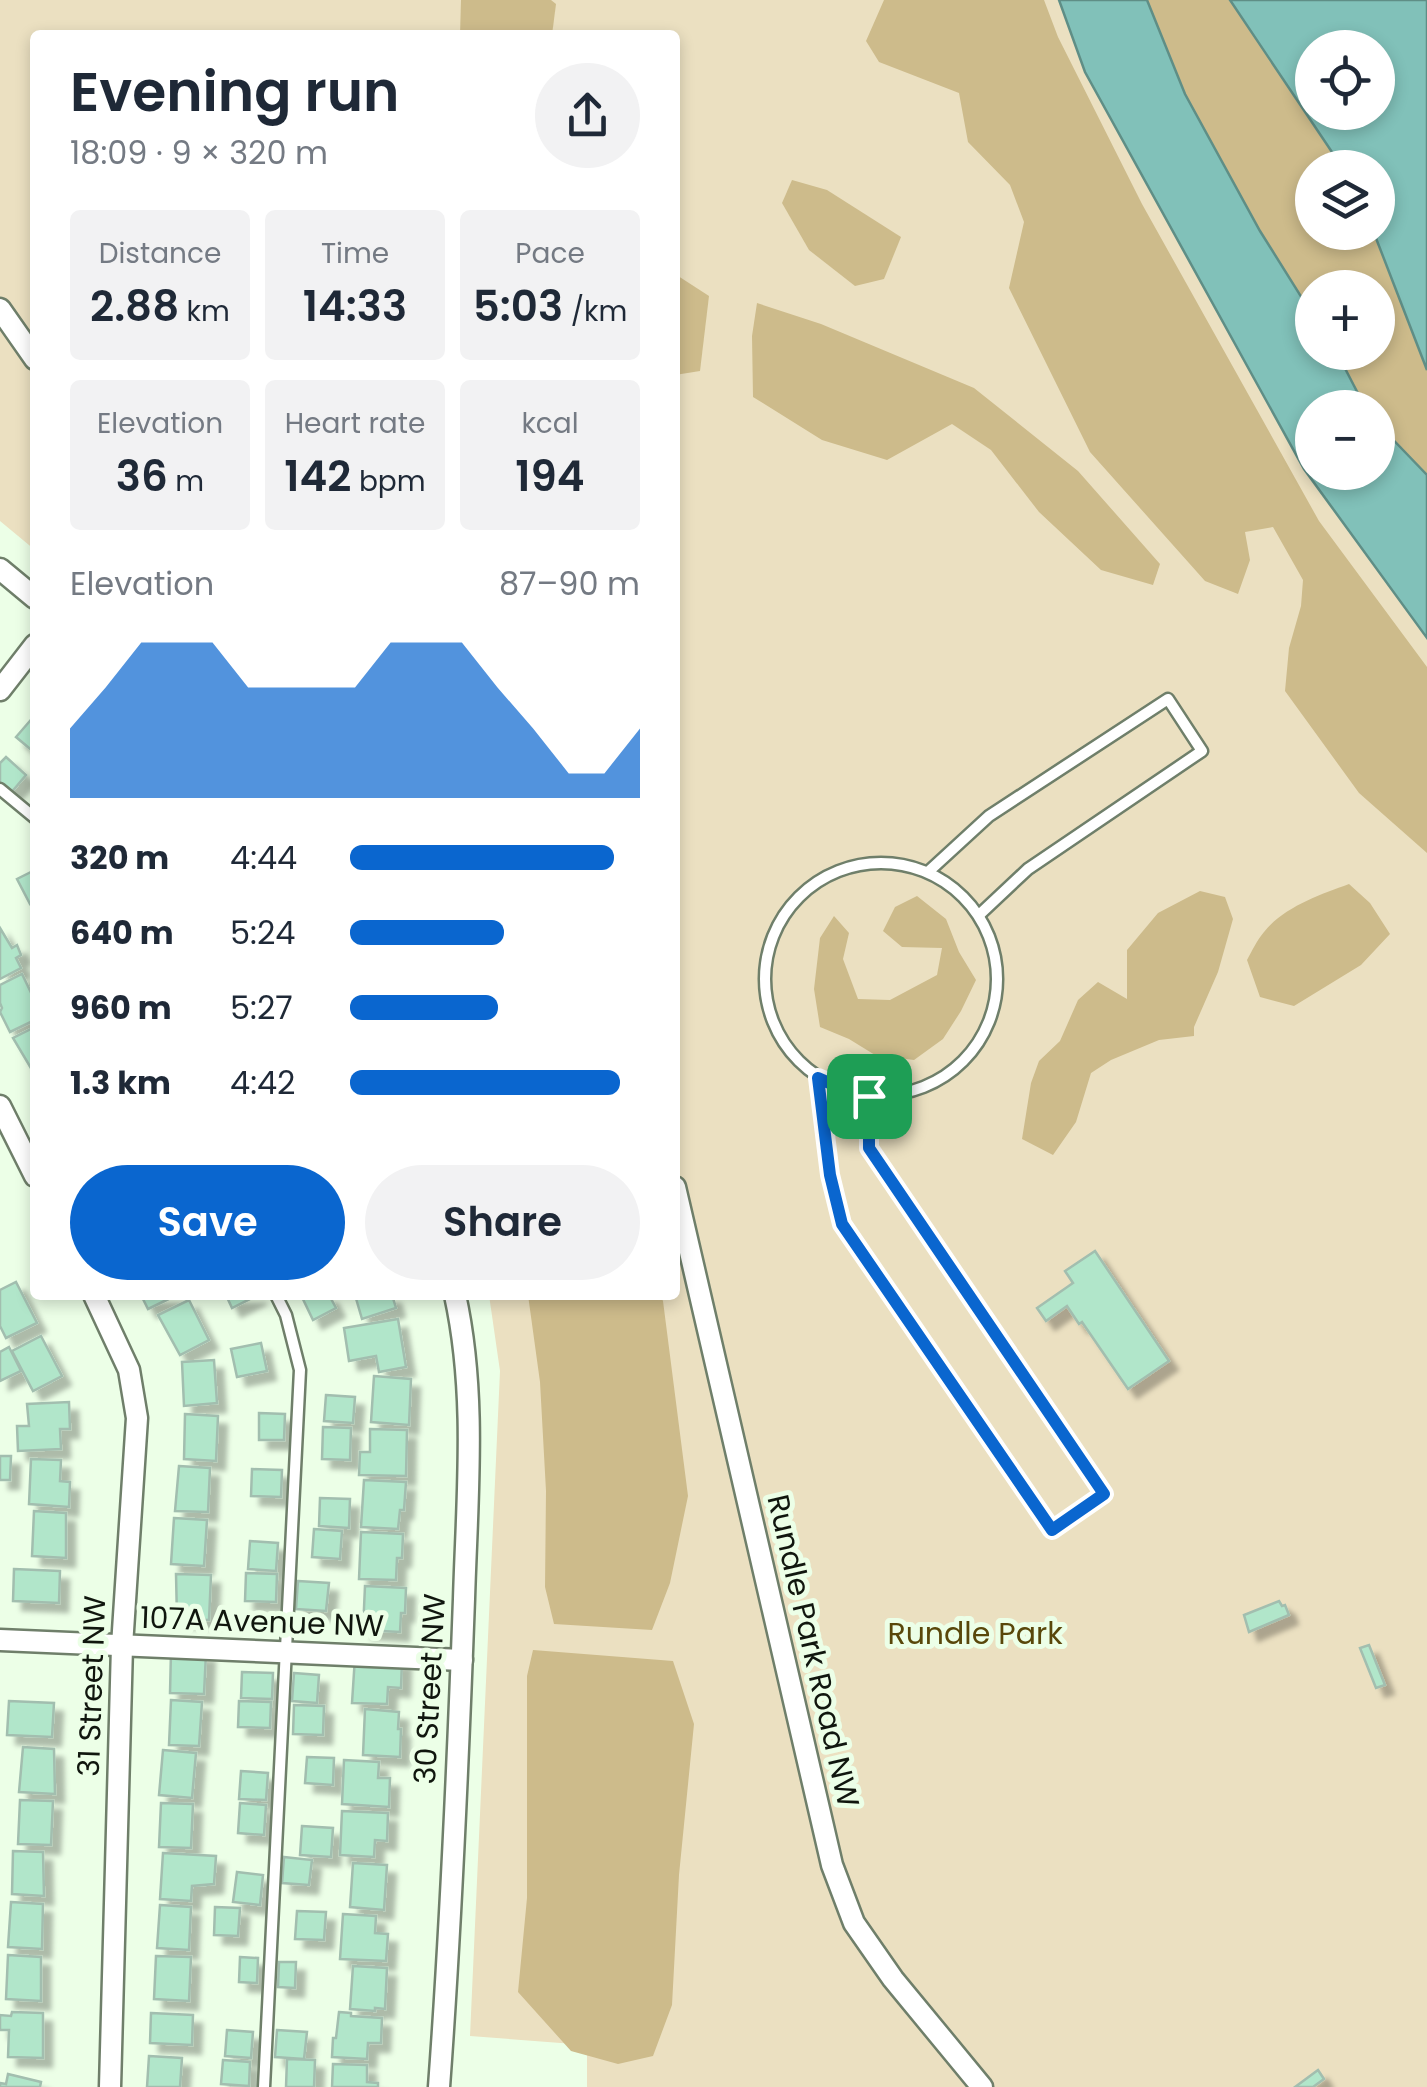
<!DOCTYPE html>
<html lang="en">
<head>
<meta charset="utf-8">
<style>
  body { margin:0; font-family:Poppins,sans-serif; background:#f2f2f3; color:#1f2937; height:100vh; display:flex; flex-direction:column; font-size:38px; white-space:nowrap }
  * { box-sizing:border-box; margin:0 }
  p { font-size:32px; color:#747a83 }
  .icon { flex:none; width:55px; height:55px; fill:none; stroke:currentColor; stroke-width:2; stroke-linecap:round; stroke-linejoin:round }
  .map { position:relative; flex:1; overflow:hidden }
  .details { position:absolute; left:30px; top:30px; width:650px; height:1270px; display:flex; flex-direction:column; background:#fff; border-radius:10px; box-shadow:0 5px 15px #0003 }
  .details>* { flex:none }
  .tools { position:absolute; left:1295px; top:30px; display:grid; gap:20px }
  .tools a { display:grid; place-items:center; width:100px; height:100px; border-radius:50%; background:#fff; box-shadow:0 5px 15px #0003; font-size:50px }
  .pin { position:absolute; display:grid; place-items:center; width:85px; height:85px; color:#fff; margin:-42px; border-radius:20px; box-shadow:0 5px 15px #0006 }
  .round { display:grid; place-items:center; flex:none; width:105px; height:105px; border-radius:52px; background:#f2f2f3 }
  .summary { display:flex; align-items:center; justify-content:space-between; height:170px; padding:0 40px }
  h1 { font-size:55px; font-weight:600; line-height:75px }
  .stats { display:grid; grid-template-columns:repeat(3,1fr); gap:15px; height:170px; padding:10px 40px }
  .stats div { display:grid; align-content:center; border-radius:10px; background:#f2f2f3; text-align:center }
  .stats b { font-size:42px; font-weight:600 }
  .stats small { font-size:28px; font-weight:400 }
  .stats p { font-size:28px }
  .chart { height:280px; padding:20px 40px }
  .chart p { display:flex; justify-content:space-between }
  .chart svg { width:100%; height:180px; margin-top:10px; fill:#0a66cf; opacity:.7 }
  .button { display:flex; gap:20px; margin-top:auto; padding:20px 40px }
  .button a { flex:1; height:115px; border-radius:60px; background:#0a66cf; color:#fff; font-size:40px; font-weight:600; line-height:115px; text-align:center }
  .button a+a { background:#f2f2f3; color:#1f2937 }
  ul { padding:0 40px; list-style:none; font-size:32px }
  li { display:grid; grid-template-columns:160px 120px 1fr; align-items:center; height:75px }
  li i { height:25px; border-radius:12px; background:#0a66cf }
  .map>svg:first-child { display:block }
  .green { fill:#ebe0c1 }
  .forest { fill:#cdbb8b }
  .water { fill:#81c1b9; stroke:#5f8e86; stroke-width:2.5; fill-rule:evenodd }
  .building { fill:#b1e6ca; stroke:#a2beaf; stroke-width:2.5; filter:url(#shadow) }
  .lines { fill:none; stroke-linecap:round; stroke-linejoin:round }
  .service-casing { stroke:#6f7f6a; stroke-width:15 }
  .minor-casing { stroke:#6f7f6a; stroke-width:25 }
  .service { stroke:#fff; stroke-width:10 }
  .minor { stroke:#fff; stroke-width:20 }
  .route-casing { stroke:#fff; stroke-width:20 }
  .route { stroke:#0a66cf; stroke-width:12 }
  .labels { text-anchor:middle; stroke-width:10; stroke-linejoin:round; paint-order:stroke }
  .street-label { font-size:30px; fill:#10160e; stroke:#ecffe7 }
  .park-label { font-size:30px; fill:#59470a; stroke:#ecffe7 }
</style>
</head>
<body>
<div class="map">
<svg width="1427" height="2087" viewBox="0 0 1427 2087">
  <defs>
    <filter id="shadow"><feDropShadow dx="9" dy="9" stdDeviation="2.5" flood-color="#0004"/></filter>
  </defs>
  <rect width="100%" height="100%" fill="#ecffe7"/>
  <polygon class="green" points="0,0 1059,0 1085,72 1304,469 1427,638 1427,2087 587,2087 587,2045 470,2036 500,1371 489,1295 675,1295 675,35 35,35 35,550 0,521"/>
  <g class="forest">
    <polygon points="461,0 551,0 556,4 552,35 460,35"/>
    <polygon points="884,0 1044,0 1058,37 1142,204 1319,521 1427,667 1427,853 1359,793 1285,691 1289,648 1301,606 1303,580 1273,527 1245,532 1250,560 1238,594 1205,581 1090,452 1009,288 1024,222 1010,185 968,142 959,93 879,62 866,41"/>
    <polygon points="1147,0 1230,0 1342,167 1312,168 1312,232 1374,233 1427,370 1427,475 1378,424 1378,408 1365,407 1337,353 1378,352 1378,288 1312,288 1312,314 1260,231 1185,94"/>
    <polygon points="792,180 827,190 901,237 884,279 855,286 809,250 782,203"/>
    <polygon points="675,274 709,296 700,371 675,375"/>
    <polygon points="757,303 821,324 974,388 1078,471 1160,564 1153,585 1101,570 1039,512 991,450 952,424 887,460 822,440 753,397 752,336"/>
    <path d="M1349 884 1370 903 1390 934 1361 965 1294 1006 1260 997 1247 960C1252 951 1257 940 1264 932 1284 907 1319 895 1349 884Z"/>
    <polygon points="1200,891 1225,897 1233,919 1218,972 1194,1027 1194,1036 1159,1040 1111,1060 1091,1073 1076,1122 1053,1155 1022,1139 1031,1083 1039,1061 1060,1041 1078,1000 1098,982 1127,999 1127,950 1158,913"/>
    <polygon points="917,896 946,919 959,952 976,980 961,1011 943,1039 914,1060 875,1055 849,1039 820,1027 814,989 820,938 834,916 849,933 843,959 858,999 890,1000 937,975 942,948 902,947 883,931 895,907"/>
    <polygon points="528,1295 660,1295 663,1301 688,1496 670,1583 652,1630 554,1624 545,1587 546,1491 540,1382"/>
    <polygon points="533,1650 673,1661 694,1724 679,1875 672,2005 653,2056 618,2064 571,2051 518,1992 527,1898 527,1676"/>
  </g>
  <g class="water">
    <polygon points="1059,0 1147,0 1185,94 1260,231 1312,314 1312,352 1337,353 1365,407 1312,408 1312,472 1378,472 1378,424 1427,475 1427,638 1304,469 1085,72"/>
    <path d="M1230 0H1427V370L1374 233 1378 232V168L1342 167ZM1312 48H1378V112H1312Z"/>
  </g>
  <g class="building">
    <polygon points="35,715 35,753 16,737"/>
    <polygon points="6,757 26,775 10,794 0,785 0,763"/>
    <polygon points="35,870 35,901 30,904 17,879"/>
    <polygon points="0,928 12,948 17,945 21,955 16,958 21,968 0,979"/>
    <polygon points="22,974 35,1001 35,1020 10,1032 0,1012 2,1008 0,1003 0,985"/>
    <polygon points="35,1027 35,1075 13,1038"/>
    <polygon points="1095,1251 1169,1361 1128,1389 1082,1322 1079,1324 1067,1306 1046,1321 1037,1308 1073,1283 1065,1271"/>
    <polygon points="16,1282 37,1323 6,1338 0,1326 0,1290"/>
    <polygon points="141,1295 177,1295 148,1309"/>
    <polygon points="226,1295 258,1295 232,1308"/>
    <polygon points="301,1295 329,1295 336,1308 313,1320"/>
    <polygon points="355,1295 392,1295 396,1308 362,1319"/>
    <polygon points="189,1300 209,1340 180,1355 158,1315"/>
    <polygon points="398,1319 406,1367 379,1372 376,1356 349,1361 344,1328"/>
    <polygon points="41,1336 62,1376 33,1391 12,1351"/>
    <polygon points="261,1343 267,1371 237,1377 231,1349"/>
    <polygon points="9,1347 21,1371 0,1381 0,1352"/>
    <polygon points="214,1360 217,1403 184,1406 182,1362"/>
    <polygon points="374,1376 411,1379 409,1425 371,1422"/>
    <polygon points="326,1395 355,1397 353,1423 324,1421"/>
    <polygon points="69,1402 70,1429 60,1429 61,1449 18,1451 17,1426 29,1426 27,1404"/>
    <polygon points="259,1413 285,1414 284,1440 259,1440"/>
    <polygon points="185,1414 218,1416 216,1461 184,1459"/>
    <polygon points="323,1427 351,1428 350,1460 322,1459"/>
    <polygon points="370,1429 407,1430 406,1476 359,1475 360,1452 370,1452"/>
    <polygon points="0,1456 11,1456 10,1480 0,1480"/>
    <polygon points="31,1459 61,1460 60,1481 70,1482 69,1507 29,1504"/>
    <polygon points="179,1466 210,1468 208,1512 175,1511"/>
    <polygon points="252,1469 282,1470 281,1497 251,1496"/>
    <polygon points="364,1480 406,1482 404,1510 400,1510 398,1529 361,1527"/>
    <polygon points="320,1498 350,1499 349,1528 319,1526"/>
    <polygon points="34,1511 66,1513 66,1558 32,1556"/>
    <polygon points="174,1518 207,1520 204,1566 171,1564"/>
    <polygon points="314,1529 342,1531 340,1559 312,1557"/>
    <polygon points="361,1532 403,1534 402,1558 397,1558 396,1580 359,1579"/>
    <polygon points="250,1541 278,1543 276,1571 248,1569"/>
    <polygon points="14,1569 60,1571 59,1603 13,1601"/>
    <polygon points="246,1573 277,1574 276,1602 245,1601"/>
    <polygon points="176,1574 211,1575 209,1620 177,1619"/>
    <polygon points="298,1581 329,1583 326,1611 296,1609"/>
    <polygon points="365,1586 406,1588 405,1613 401,1613 400,1632 363,1630"/>
    <polygon points="1279,1601 1282,1606 1285,1605 1289,1615 1249,1632 1244,1615"/>
    <polygon points="1369,1645 1385,1685 1376,1688 1360,1648"/>
    <polygon points="171,1652 206,1653 204,1694 170,1693"/>
    <polygon points="355,1657 402,1660 401,1688 388,1687 387,1704 352,1703"/>
    <polygon points="242,1672 273,1673 272,1699 241,1698"/>
    <polygon points="294,1673 319,1675 317,1703 292,1701"/>
    <polygon points="171,1700 202,1702 199,1746 169,1745"/>
    <polygon points="9,1701 54,1703 52,1737 7,1735"/>
    <polygon points="239,1701 271,1702 270,1728 238,1727"/>
    <polygon points="294,1705 324,1706 323,1735 293,1734"/>
    <polygon points="365,1709 399,1712 398,1729 401,1729 400,1757 363,1755"/>
    <polygon points="23,1747 54,1749 55,1794 19,1792"/>
    <polygon points="163,1750 196,1753 192,1798 159,1795"/>
    <polygon points="307,1757 334,1758 333,1785 305,1783"/>
    <polygon points="344,1760 379,1762 378,1778 390,1778 389,1807 342,1804"/>
    <polygon points="241,1771 268,1773 266,1800 239,1799"/>
    <polygon points="20,1800 53,1801 51,1845 18,1844"/>
    <polygon points="161,1803 193,1804 191,1848 159,1847"/>
    <polygon points="240,1803 266,1805 264,1835 238,1833"/>
    <polygon points="342,1811 388,1813 387,1841 375,1840 374,1857 340,1855"/>
    <polygon points="302,1826 333,1828 331,1857 300,1855"/>
    <polygon points="13,1851 43,1852 44,1896 12,1894"/>
    <polygon points="163,1853 216,1856 214,1884 192,1886 191,1901 160,1899"/>
    <polygon points="284,1857 312,1860 309,1885 282,1883"/>
    <polygon points="353,1863 387,1865 384,1910 350,1907"/>
    <polygon points="237,1872 263,1875 260,1905 233,1902"/>
    <polygon points="11,1902 43,1904 42,1949 8,1947"/>
    <polygon points="160,1905 191,1907 189,1950 157,1948"/>
    <polygon points="215,1907 240,1908 238,1936 214,1935"/>
    <polygon points="297,1911 326,1912 324,1940 295,1939"/>
    <polygon points="343,1914 376,1916 375,1933 388,1934 386,1961 340,1959"/>
    <polygon points="8,1955 41,1957 41,2001 6,1999"/>
    <polygon points="156,1956 191,1957 189,2001 154,1999"/>
    <polygon points="240,1957 258,1958 257,1983 239,1982"/>
    <polygon points="279,1962 296,1962 295,1988 278,1987"/>
    <polygon points="353,1966 387,1968 385,2009 375,2008 375,2011 350,2009"/>
    <polygon points="12,2012 43,2013 43,2058 8,2057 9,2030 0,2030 0,2015 11,2016"/>
    <polygon points="339,2012 351,2013 351,2016 382,2018 381,2043 368,2043 367,2059 332,2057 333,2038 336,2038"/>
    <polygon points="151,2013 193,2015 192,2045 150,2043"/>
    <polygon points="227,2030 253,2032 251,2058 225,2056"/>
    <polygon points="277,2030 307,2032 304,2059 275,2057"/>
    <polygon points="149,2056 182,2058 180,2087 147,2087"/>
    <polygon points="287,2059 315,2060 314,2087 286,2087"/>
    <polygon points="223,2060 250,2062 249,2086 221,2084"/>
    <polygon points="333,2064 367,2065 367,2082 378,2083 378,2087 332,2087"/>
    <polygon points="1318,2070 1324,2079 1313,2087 1295,2087"/>
    <polygon points="8,2074 41,2082 40,2087 0,2087 0,2083 6,2084"/>
  </g>
  <g class="lines">
    <defs>
      <g id="service">
        <polyline points="0,789 35,818"/>
        <circle cx="881" cy="979" r="116"/>
        <polyline points="928,872 989,816 1168,699 1202,751 1028,869 979,915"/>
        <polyline points="819,1079 830,1175 842,1224 1052,1530 1104,1494 869,1148 869,1096"/>
        <polyline points="264,2087 300,1370 286,1315 276,1295"/>
      </g>
      <g id="minor">
        <polyline points="0,309 35,359"/>
        <polyline points="0,569 35,598"/>
        <polyline points="0,690 35,645"/>
        <polyline points="0,1106 35,1176"/>
        <polyline points="675,1187 832,1865 854,1923 893,1979 982,2087"/>
        <polyline points="94,1295 129,1370 137,1418 122,1646 110,2087"/>
        <polyline points="0,1640 462,1660"/>
        <path d="M439 2087C451 1925 458 1762 464 1599 467 1497 477 1395 455 1295"/>
      </g>
    </defs>
    <use href="#service" class="service-casing"/>
    <use href="#minor" class="minor-casing"/>
    <use href="#service" class="service"/>
    <use href="#minor" class="minor"/>
  </g>
  <g class="lines">
    <defs>
      <polygon id="route" points="818,1078 850,1092 869,1096 869,1148 1104,1494 1052,1530 842,1224 830,1175"/>
    </defs>
    <use href="#route" class="route-casing"/>
    <use href="#route" class="route"/>
  </g>
  <g class="labels">
    <g class="street-label">
      <text transform="translate(262 1622) rotate(2)" y="10">107A Avenue NW</text>
      <text transform="translate(813 1651) rotate(77)" y="10">Rundle Park Road NW</text>
      <text transform="translate(92 1686) rotate(-88)" y="10">31 Street NW</text>
      <text transform="translate(430 1689) rotate(-87)" y="10">30 Street NW</text>
    </g>
    <g class="park-label">
      <text x="975" y="1644">Rundle Park</text>
    </g>
  </g>
</svg>
<div class="tools">
<a><svg class="icon" aria-label="locate" viewBox="0 0 24 24"><circle cx="12" cy="12" r="6"/><path d="M12 2v4M12 18v4M2 12h4M18 12h4"/></svg></a>
<a><svg class="icon" aria-label="layers" viewBox="0 0 24 24"><path d="M12 4l9 5-9 5-9-5zM3 14l9 5 9-5"/></svg></a>
<a>+</a>
<a>−</a>
</div>
<div class="pin" style="left:869px;top:1096px;background:#1e9e55"><svg class="icon" aria-label="arrive" viewBox="0 0 24 24"><path d="M6 21V4h12l-3 4 3 4H6"/></svg></div>
<section class="details">
<div class="summary"><div><h1>Evening run</h1><p>18:09 · 9 × 320 m</p></div><a class="round"><svg class="icon" aria-label="share" viewBox="0 0 24 24"><path d="M12 15V3M7 8l5-5 5 5M5 13v7h14v-7"/></svg></a></div>
<div class="stats">
<div><p>Distance</p><b>2.88<small> km</small></b></div>
<div><p>Time</p><b>14:33</b></div>
<div><p>Pace</p><b>5:03<small> /km</small></b></div>
</div>
<div class="stats">
<div><p>Elevation</p><b>36<small> m</small></b></div>
<div><p>Heart rate</p><b>142<small> bpm</small></b></div>
<div><p>kcal</p><b>194</b></div>
</div>
<div class="chart"><p><span>Elevation</span>87–90 m</p>
<svg viewBox="0 0 160 44" preserveAspectRatio="none"><path d="M0 44V27L10 17L20 6L30 6L40 6L50 17L60 17L70 17L80 17L90 6L100 6L110 6L120 17L130 27L140 38L150 38L160 27V44z"/></svg>
</div>
<ul>
<li><b>320 m</b>4:44<i style="width:91%"></i></li>
<li><b>640 m</b>5:24<i style="width:53%"></i></li>
<li><b>960 m</b>5:27<i style="width:51%"></i></li>
<li><b>1.3 km</b>4:42<i style="width:93%"></i></li>
</ul>
<div class="button"><a>Save</a><a>Share</a></div>
</section>
</div>
</body>
</html>
